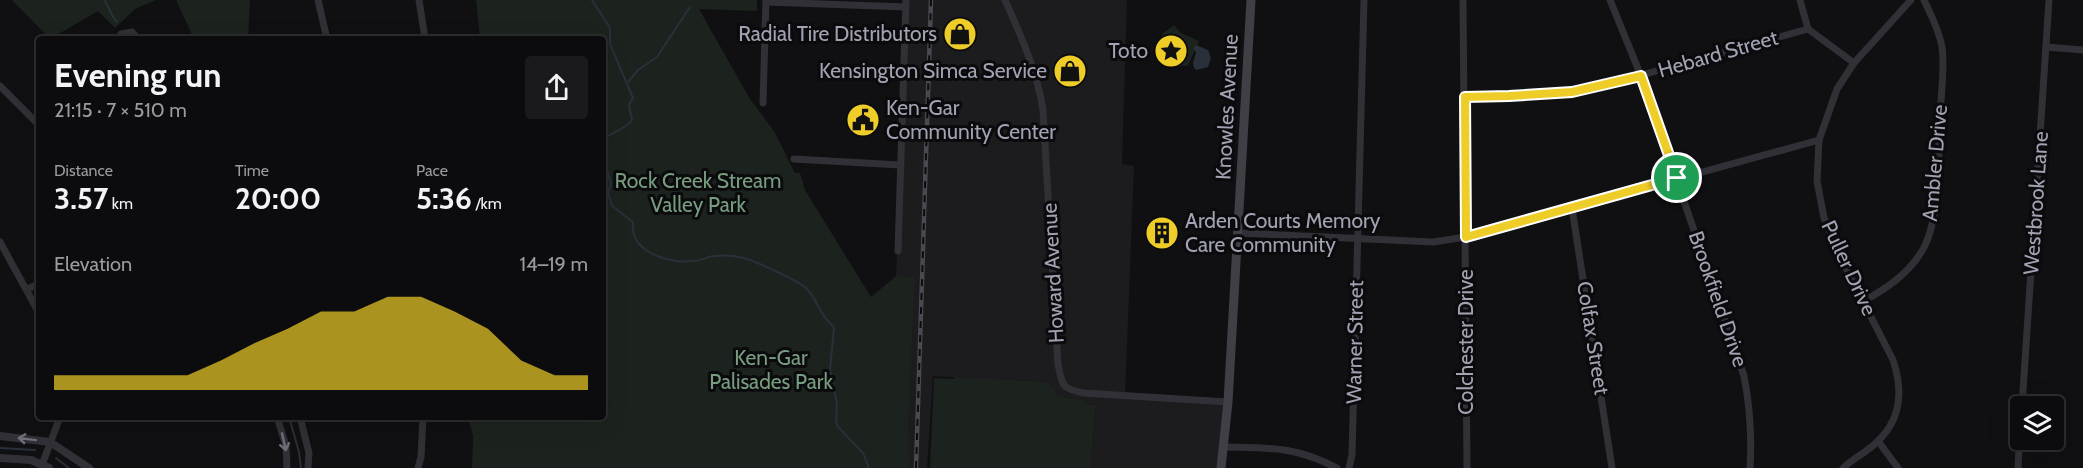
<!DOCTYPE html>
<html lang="en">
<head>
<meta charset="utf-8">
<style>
  body { margin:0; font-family:Cabin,sans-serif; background:#1a191b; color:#f1f3f6; height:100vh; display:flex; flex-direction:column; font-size:22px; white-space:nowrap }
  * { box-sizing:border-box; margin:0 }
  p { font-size:20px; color:#9a9b9d }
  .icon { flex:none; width:33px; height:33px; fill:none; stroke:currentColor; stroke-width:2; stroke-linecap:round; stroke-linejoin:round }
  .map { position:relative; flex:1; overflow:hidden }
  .sheet { position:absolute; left:36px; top:36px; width:570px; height:384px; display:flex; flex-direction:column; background:#0c0b0d; border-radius:6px; box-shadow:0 6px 24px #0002,0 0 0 2px #2c2b2e }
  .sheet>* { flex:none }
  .controls { position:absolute; left:2010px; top:396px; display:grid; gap:12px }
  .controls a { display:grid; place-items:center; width:54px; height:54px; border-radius:6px; background:#0c0b0d; box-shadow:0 6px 24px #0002,0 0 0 2px #2c2b2e; font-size:30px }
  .pin { position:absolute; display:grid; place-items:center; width:51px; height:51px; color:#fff; margin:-26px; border:3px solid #fff; border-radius:50%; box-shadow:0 2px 6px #0007 }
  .round { display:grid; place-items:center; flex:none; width:63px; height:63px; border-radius:6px; background:#1a191b }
  .summary { display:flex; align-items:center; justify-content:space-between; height:102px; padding:0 18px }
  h1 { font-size:33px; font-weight:700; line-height:45px }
  .figures { display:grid; grid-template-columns:repeat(3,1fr); gap:9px; height:102px; padding:6px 18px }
  .figures div { display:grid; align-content:center }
  .figures b { font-size:30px; font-weight:700 }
  .figures small { font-size:16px; font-weight:400 }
  .figures p { font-size:16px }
  .chart { height:168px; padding:12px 18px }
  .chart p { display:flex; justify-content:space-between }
  .chart svg { width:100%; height:108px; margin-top:6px; fill:#efcd29; opacity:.7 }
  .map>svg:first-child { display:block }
  .built { fill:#1c1b1e }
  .green { fill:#1c231e }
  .water { fill:#293039 }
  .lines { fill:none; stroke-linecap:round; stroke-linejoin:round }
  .stream { stroke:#293039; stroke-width:2 }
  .minor { stroke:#303036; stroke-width:7 }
  .tertiary { stroke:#303036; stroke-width:8 }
  .secondary { stroke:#3f3f46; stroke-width:9 }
  .rail-casing { stroke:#494a51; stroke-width:4.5 }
  .rail { stroke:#0b0a0c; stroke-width:2; stroke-dasharray:7; stroke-linecap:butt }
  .oneway { stroke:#6e6f7a }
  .route-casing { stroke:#fff; stroke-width:12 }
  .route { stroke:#efcd29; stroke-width:8 }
  .labels { text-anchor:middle; stroke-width:6; stroke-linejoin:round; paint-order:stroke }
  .poi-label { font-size:21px; fill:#a1a3b2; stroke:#0b0a0c; text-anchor:end }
  .street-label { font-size:21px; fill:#a1a3b2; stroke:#0b0a0c }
  .park-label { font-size:21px; fill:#779d80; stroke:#0b0a0c }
</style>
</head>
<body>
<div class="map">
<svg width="2083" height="468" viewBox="0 0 2083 468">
  <rect width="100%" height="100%" fill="#100f11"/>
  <polygon class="built" points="906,0 1127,0 1122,164 1134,166 1125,396 1228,402 1221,468 1090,468 1096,405 1050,401 1048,382 933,376 927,468 906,468 896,276"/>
  <g class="green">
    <polygon points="12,0 156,0 135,9 115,28 98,11 50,39"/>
    <polygon points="176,0 250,0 248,39 194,39"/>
    <polygon points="476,0 757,0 757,11 699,9 750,99 774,131 795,173 800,173 805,190 871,297 896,276 915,278 908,423 909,468 472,468 473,436 468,417 603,417 603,39 480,39"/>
    <polygon points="1174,25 1181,33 1199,41 1188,66 1163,65 1162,34"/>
    <polygon points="954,377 1049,382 1049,386 1052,386 1058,397 1082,400 1085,404 1096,405 1090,468 930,468 934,378 954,379"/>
  </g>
  <path class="water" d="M1196 45 1208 50 1211 58 1208 67 1196 70C1190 64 1195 59 1196 52L1193 48Z"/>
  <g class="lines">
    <g class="stream">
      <path d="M104 0C110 8 111 16 117 22"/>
      <path d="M592 0 610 28V44L633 98 629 105 632 120C627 128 611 133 603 139"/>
      <polyline points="628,82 638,70 657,57 690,7"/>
      <path d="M603 155 611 184 608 193 612 206 633 222C629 252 669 264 693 261 701 261 708 256 715 256 731 254 746 257 760 264 769 268 804 284 808 290 820 304 818 313 834 327L830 370 837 404 836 421 838 427 863 453 869 468"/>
      <polyline points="289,417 299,452 301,468"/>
      <polyline points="0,448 35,450"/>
      <polyline points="56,458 69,468"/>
    </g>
    <g class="minor">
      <polyline points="318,0 327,39"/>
      <polyline points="419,0 425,39"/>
      <path d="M1005 0C1021 36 1037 71 1043 110L1058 365C1063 386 1061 388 1083 393L1228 402"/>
      <polyline points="1463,0 1467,468"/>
      <path d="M1610 0 1641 76 1744 376C1750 407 1752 436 1750 468"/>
      <polyline points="1800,0 1808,29"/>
      <polyline points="766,2 906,7"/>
      <polyline points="1808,29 1854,63"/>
      <polyline points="119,39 121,34 132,32 138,39"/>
      <polyline points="2046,47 2083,50"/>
      <polyline points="0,86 39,125"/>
      <path d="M1465 97C1511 96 1557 95 1602 86L1808 29"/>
      <polyline points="763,103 766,0"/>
      <polyline points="794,159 900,165"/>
      <polyline points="1572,208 1612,468"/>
      <polyline points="1239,233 1433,242 1466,237 1819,140"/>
      <polyline points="0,242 39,313"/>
      <polyline points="898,251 906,0"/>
      <polyline points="27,289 39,284"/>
      <path d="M1864 301C1887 288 1908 274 1922 251 1941 220 1938 153 1940 116 1941 93 1945 69 1942 47 1939 30 1931 15 1924 0"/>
      <polyline points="2022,406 2049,0"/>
      <polyline points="277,417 286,446 287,468"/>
      <polyline points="300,417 309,453 308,468"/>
      <polyline points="1878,441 1898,468"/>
      <path d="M1225 447C1270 448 1295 446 1337 468"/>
      <polyline points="42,465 60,417"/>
      <polyline points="418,468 421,457 423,417"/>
      <polyline points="1349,468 1352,455 1364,0"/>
      <path d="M1843 468C1854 458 1867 452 1877 442 1902 419 1903 390 1893 360L1846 268 1824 218 1817 181 1819 140 1837 89 1854 63 1911 0"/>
      <polyline points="2018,468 2020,431"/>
    </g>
    <g class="tertiary">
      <polyline points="0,436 50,442 89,468"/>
      <polyline points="0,458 31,460 49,468"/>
    </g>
    <polyline class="secondary" points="1221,468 1228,402 1251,0"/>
    <defs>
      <polyline id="rail" points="916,468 931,0"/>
    </defs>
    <use href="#rail" class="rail-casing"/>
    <use href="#rail" class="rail"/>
  </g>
  <defs><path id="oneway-shaft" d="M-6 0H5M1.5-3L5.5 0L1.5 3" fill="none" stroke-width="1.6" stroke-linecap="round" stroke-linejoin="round" transform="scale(1.5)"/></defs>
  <g class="oneway">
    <use href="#oneway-shaft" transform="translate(27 439) rotate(-173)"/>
    <use href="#oneway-shaft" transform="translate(284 442) rotate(77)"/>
  </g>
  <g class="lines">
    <defs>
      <polygon id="route" points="1641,76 1677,178 1466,237 1465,97 1509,96 1572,92"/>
    </defs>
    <use href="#route" class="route-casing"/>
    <use href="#route" class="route"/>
  </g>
  <defs>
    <symbol id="shop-disc" viewBox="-11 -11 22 22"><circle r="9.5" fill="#efcd29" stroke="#0b0a0c"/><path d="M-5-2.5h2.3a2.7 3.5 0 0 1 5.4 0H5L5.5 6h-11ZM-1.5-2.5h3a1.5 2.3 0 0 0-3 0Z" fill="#111"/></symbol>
    <symbol id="sight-disc" viewBox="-11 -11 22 22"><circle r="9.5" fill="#efcd29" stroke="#0b0a0c"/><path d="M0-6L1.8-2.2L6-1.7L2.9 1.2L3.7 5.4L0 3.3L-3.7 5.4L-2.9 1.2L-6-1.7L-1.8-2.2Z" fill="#111"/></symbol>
    <symbol id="civic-disc" viewBox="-11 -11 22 22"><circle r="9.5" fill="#efcd29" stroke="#0b0a0c"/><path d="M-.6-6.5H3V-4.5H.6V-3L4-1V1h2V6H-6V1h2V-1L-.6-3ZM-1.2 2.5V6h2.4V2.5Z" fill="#111"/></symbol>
    <symbol id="building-disc" viewBox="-11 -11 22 22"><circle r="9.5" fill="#efcd29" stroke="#0b0a0c"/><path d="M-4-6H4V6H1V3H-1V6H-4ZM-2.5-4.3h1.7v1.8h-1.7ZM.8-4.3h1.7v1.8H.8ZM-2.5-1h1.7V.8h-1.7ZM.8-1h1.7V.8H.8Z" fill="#111"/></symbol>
  </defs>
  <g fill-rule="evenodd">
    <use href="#shop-disc" x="941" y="15" width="38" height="38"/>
    <use href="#sight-disc" x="1152" y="32" width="38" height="38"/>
    <use href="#shop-disc" x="1051" y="52" width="38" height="38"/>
    <use href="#civic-disc" x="844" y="101" width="38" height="38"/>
    <use href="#building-disc" x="1143" y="214" width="38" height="38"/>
  </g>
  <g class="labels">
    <g class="poi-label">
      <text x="937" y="41">Radial Tire Distributors</text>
      <text x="1148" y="58">Toto</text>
      <text x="1047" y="78">Kensington Simca Service</text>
      <text x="886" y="115" text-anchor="start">Ken-Gar<tspan x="886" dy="24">Community Center</tspan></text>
      <text x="1185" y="228" text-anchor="start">Arden Courts Memory<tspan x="1185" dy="24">Care Community</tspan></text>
    </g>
    <g class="street-label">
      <text transform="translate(1718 54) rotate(-16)" y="7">Hebard Street</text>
      <text transform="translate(1227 107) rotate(-87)" y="7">Knowles Avenue</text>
      <text transform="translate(1935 163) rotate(-85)" y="7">Ambler Drive</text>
      <text transform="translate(2036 203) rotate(-86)" y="7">Westbrook Lane</text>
      <text transform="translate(1849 268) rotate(65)" y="7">Puller Drive</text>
      <text transform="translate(1053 273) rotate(-93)" y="7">Howard Avenue</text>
      <text transform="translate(1718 299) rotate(71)" y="7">Brookfield Drive</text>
      <text transform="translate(1593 338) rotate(81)" y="7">Colfax Street</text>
      <text transform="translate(1355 342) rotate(-89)" y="7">Warner Street</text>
      <text transform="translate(1466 342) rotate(-90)" y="7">Colchester Drive</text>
    </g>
    <g class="park-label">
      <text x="698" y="188">Rock Creek Stream<tspan x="698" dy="24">Valley Park</tspan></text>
      <text x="771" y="365">Ken-Gar<tspan x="771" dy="24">Palisades Park</tspan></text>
    </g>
  </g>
</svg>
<div class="controls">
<a><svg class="icon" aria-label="layers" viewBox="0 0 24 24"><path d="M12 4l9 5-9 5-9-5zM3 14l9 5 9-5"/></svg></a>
</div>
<div class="pin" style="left:1677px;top:178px;background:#1e9e55"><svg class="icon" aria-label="arrive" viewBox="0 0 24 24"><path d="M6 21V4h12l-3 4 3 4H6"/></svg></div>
<section class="sheet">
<div class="summary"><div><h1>Evening run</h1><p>21:15 · 7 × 510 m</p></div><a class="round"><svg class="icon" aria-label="share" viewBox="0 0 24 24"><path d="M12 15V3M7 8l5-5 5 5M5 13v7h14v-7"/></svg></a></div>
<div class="figures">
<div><p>Distance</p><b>3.57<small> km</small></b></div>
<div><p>Time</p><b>20:00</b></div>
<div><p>Pace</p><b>5:36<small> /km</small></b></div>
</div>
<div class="chart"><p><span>Elevation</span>14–19 m</p>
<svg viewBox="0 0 160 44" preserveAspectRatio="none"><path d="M0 44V38L10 38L20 38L30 38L40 38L50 32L60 25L70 19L80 12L90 12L100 6L110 6L120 12L130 19L140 32L150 38L160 38V44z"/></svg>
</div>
</section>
</div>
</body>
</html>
